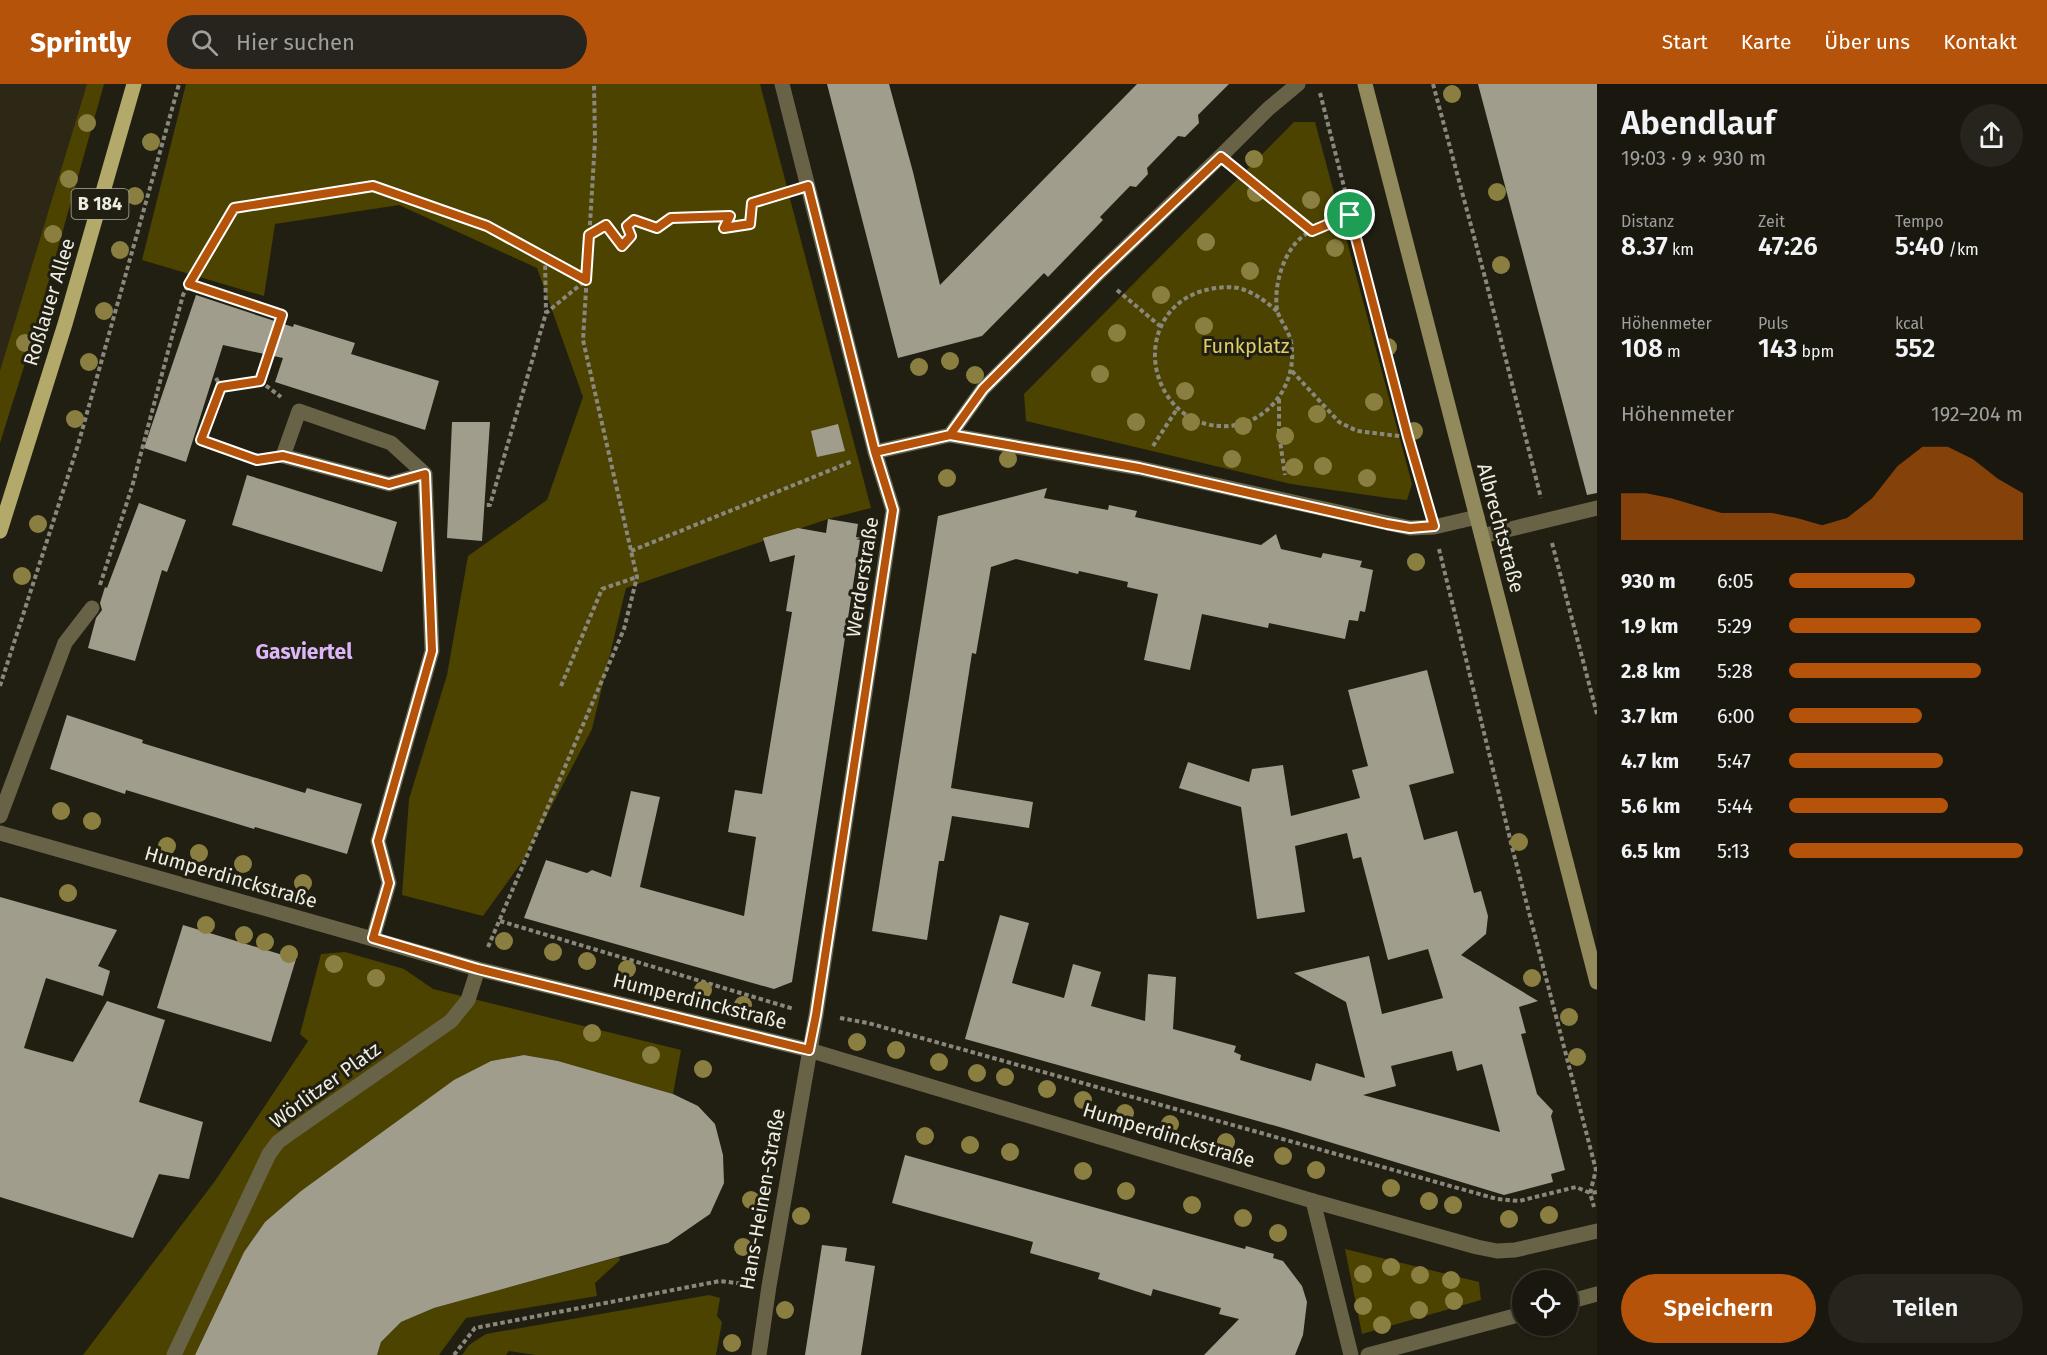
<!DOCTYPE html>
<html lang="de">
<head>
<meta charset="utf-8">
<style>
  body { margin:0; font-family:"Fira Sans",sans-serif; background:#26241c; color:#f1f3f6; height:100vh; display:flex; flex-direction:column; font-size:22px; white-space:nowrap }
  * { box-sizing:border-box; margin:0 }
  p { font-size:20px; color:#9f9f9e }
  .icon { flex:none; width:33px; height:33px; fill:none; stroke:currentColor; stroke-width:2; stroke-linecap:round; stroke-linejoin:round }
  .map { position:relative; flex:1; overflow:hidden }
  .details { display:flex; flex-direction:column; background:#19170e; width:450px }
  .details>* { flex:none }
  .fabs { position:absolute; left:1512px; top:1186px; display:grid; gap:12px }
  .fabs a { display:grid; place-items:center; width:66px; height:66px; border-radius:50%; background:#19170e; box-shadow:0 2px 4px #0004,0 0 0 2px #37362e; font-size:30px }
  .pin { position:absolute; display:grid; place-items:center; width:51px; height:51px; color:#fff; margin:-26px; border:3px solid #fff; border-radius:50%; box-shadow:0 2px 6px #0007 }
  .round { display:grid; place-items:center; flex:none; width:63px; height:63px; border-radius:32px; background:#26241c }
  .summary { display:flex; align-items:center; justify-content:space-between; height:102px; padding:0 24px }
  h1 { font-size:33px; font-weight:600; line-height:45px }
  .figures { display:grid; grid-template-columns:repeat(3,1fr); gap:9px; height:102px; padding:6px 24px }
  .figures div { display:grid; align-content:center }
  .figures b { font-size:26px; font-weight:600 }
  .figures small { font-size:16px; font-weight:400 }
  .figures p { font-size:16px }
  .chart { height:168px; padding:12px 24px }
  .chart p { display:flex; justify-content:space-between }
  .chart svg { width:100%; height:108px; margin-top:6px; fill:#b45309; opacity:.7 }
  .action { display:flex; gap:12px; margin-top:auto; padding:12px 24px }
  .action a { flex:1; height:69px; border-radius:36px; background:#b45309; color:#fff; font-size:24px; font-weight:600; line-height:69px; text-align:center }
  .action a+a { background:#26241c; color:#f1f3f6 }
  ul { padding:0 24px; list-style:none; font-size:20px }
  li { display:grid; grid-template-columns:96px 72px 1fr; align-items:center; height:45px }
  li i { height:15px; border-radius:8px; background:#b45309 }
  header { display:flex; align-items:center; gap:36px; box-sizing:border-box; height:84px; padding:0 30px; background:#b45309; color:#fff }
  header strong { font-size:28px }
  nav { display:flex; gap:33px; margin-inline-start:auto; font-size:21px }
  .search { width:420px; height:54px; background:#26241c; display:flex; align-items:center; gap:15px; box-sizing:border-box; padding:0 21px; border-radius:33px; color:#9f9f9e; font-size:22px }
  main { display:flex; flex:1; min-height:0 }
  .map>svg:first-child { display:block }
  .built { fill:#2c2815 }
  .green { fill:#4c4300 }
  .building { fill:#a09d8d; fill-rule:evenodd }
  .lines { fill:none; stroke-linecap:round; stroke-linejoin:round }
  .path { stroke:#8a887d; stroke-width:4; stroke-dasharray:4.5 3; stroke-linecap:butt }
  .service { stroke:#686347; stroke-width:15 }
  .pedestrian { stroke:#686347; stroke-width:15 }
  .minor { stroke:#686347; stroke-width:15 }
  .secondary { stroke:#928a5c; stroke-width:15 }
  .primary { stroke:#b3a96b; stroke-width:15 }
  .tree { fill:#8a7f40 }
  .route-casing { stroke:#fff; stroke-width:12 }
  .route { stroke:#b45309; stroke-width:8 }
  .labels { text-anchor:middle; stroke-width:6; stroke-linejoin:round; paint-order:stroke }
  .shield { fill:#211f12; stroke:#b0afa5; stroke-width:1.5 }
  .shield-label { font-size:18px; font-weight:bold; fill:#eeede4 }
  .street-label { font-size:20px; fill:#eeede4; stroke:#211f12 }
  .park-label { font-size:20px; fill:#dfce66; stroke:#211f12 }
  .neighbourhood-label { font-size:21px; font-weight:bold; fill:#ddb7fa; stroke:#211f12 }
</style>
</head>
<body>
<header>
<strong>Sprintly</strong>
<div class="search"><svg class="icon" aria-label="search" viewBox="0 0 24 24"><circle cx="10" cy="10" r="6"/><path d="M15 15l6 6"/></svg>Hier suchen</div>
<nav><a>Start</a><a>Karte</a><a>Über uns</a><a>Kontakt</a></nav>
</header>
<main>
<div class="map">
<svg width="1597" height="1271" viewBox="0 0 1597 1271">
  <rect width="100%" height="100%" fill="#211f12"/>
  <polygon class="built" points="0,0 87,0 0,290"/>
  <g class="green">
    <polygon points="87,0 104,0 31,260 0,359 0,287"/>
    <polygon points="186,0 760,0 871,424 828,435 626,504 592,645 524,775 483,832 402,811 409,715 447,591 468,472 547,416 583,313 537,184 399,121 275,140 264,212 142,176"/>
    <polygon points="1294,38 1315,38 1412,400 1407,416 1388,414 1291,400 1026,337 1024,310"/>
    <polygon points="345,868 404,885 433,905 681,966 673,1010 558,977 524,971 491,977 454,997 301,1107 265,1138 244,1168 195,1271 83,1271 215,1097 308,957 300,950 321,870"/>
    <polygon points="1345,1165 1479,1198 1481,1216 1362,1250"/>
    <polygon points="619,1173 620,1176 595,1199 597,1212 466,1234 439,1271 377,1271 381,1258 401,1238 434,1224"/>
    <polygon points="709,1211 720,1214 717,1232 722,1238 716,1271 536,1271 509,1267 506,1271 462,1271 469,1261 486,1250"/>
  </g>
  <g class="building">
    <polygon points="827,0 889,0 913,88 940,201 1137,0 1229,0 1198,31 1199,39 1185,53 1178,52 1147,84 1148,90 1136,103 1130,102 1100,133 1103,136 1048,193 1044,189 982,252 898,274"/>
    <polygon points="1478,0 1597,0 1597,409 1587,411"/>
    <polygon points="196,211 293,243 294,240 355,259 351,270 439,297 425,346 275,298 283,274 223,261 186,378 144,364"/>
    <polygon points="452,338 490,338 482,457 447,454"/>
    <polygon points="838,340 845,367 817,373 811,347"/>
    <polygon points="247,391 397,438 382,488 232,441"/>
    <polygon points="1047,404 1044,414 1108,426 1109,421 1137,427 1135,433 1261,461 1276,450 1281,465 1321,474 1323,469 1362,477 1360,483 1373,486 1365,528 1360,527 1358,537 1349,536 1345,555 1269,539 1268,544 1202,530 1190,586 1144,576 1158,510 1127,503 1128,498 1079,487 1078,490 1016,475 991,483 976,570 972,569 951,704 1033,718 1029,744 952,732 944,777 939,777 927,856 872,847 938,432"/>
    <polygon points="139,419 186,436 167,488 162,486 135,577 88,564 96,534 102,526 100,519 105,503 107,504"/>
    <polygon points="828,435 858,440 856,453 861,454 856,455 860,456 792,898 774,905 524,834 546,776 587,789 592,786 611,793 631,707 660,713 640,803 744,832 756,753 728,748 735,706 762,710 792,528 786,527 795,471 770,478 763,454 798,444 826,449"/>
    <path d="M1427 586 1454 689 1409 701 1424 756 1457 747 1474 809 1481 807 1488 832 1486 850 1461 871 1538 917 1519 923 1526 949 1521 950 1537 1010 1553 1027 1551 1032 1565 1086 1551 1090 1553 1098 1504 1111 1283 1044 965 955 1000 831 1029 839 1012 899 1064 914 1073 880 1101 888 1091 922 1145 937 1148 890 1176 893 1173 945 1236 962 1234 968 1241 971 1240 976 1311 997 1316 979 1365 994 1346 918 1294 889 1369 872 1382 930 1443 914 1428 865 1388 876 1361 773 1353 775 1347 749 1295 762 1305 828 1257 835 1241 723 1179 704 1188 678 1249 698 1252 685 1283 681 1291 732 1360 714 1352 686 1368 682 1348 606ZM1452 967 1457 987 1482 980 1500 1048 1363 1011 1396 1002 1391 982Z"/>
    <polygon points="67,631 143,656 142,659 305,709 307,704 362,720 347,770 255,743 254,745 126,706 125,710 50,685"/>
    <polygon points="0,813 117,846 98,882 110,887 103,912 46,894 24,964 73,978 107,917 165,936 139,1018 203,1038 189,1095 159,1090 133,1154 0,1113"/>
    <polygon points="183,841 296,875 271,958 157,924"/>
    <polygon points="524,971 558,977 673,1010 698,1022 715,1040 723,1071 724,1099 710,1130 668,1159 434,1224 401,1238 381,1258 377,1271 195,1271 244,1168 265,1138 301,1107 454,996 491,977"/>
    <polygon points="905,1071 1245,1165 1246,1162 1274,1170 1273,1174 1283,1177 1302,1202 1307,1218 1303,1251 1295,1271 1204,1271 1239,1235 1219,1230 1221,1224 1153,1205 1151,1212 1098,1195 1100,1189 1030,1169 1033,1158 892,1119"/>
    <polygon points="822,1161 847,1164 845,1177 875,1182 861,1271 805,1271"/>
  </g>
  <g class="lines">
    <g class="path">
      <polyline points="1433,0 1487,201 1541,414"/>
      <polyline points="1320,9 1408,353 1427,420"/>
      <polyline points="1238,87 1312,147"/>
      <polyline points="590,151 606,141 622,162 631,152 627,142 634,136 657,144 671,134 730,132 724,144 751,140 752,119 786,109"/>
      <polyline points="545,174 546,229"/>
      <polyline points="189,200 282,231 260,297 221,303 201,356 257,376 260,375"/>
      <polyline points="1117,206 1160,242"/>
      <path d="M1277 227C1265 217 1254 208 1238 204 1226 202 1213 204 1202 207 1153 222 1141 280 1172 318 1183 332 1201 341 1219 342 1265 345 1299 302 1291 258 1289 246 1278 234 1277 225 1274 204 1281 178 1294 161 1306 145 1332 138 1350 131"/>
      <polyline points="1292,287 1339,338 1357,347 1407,353"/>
      <polyline points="216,294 221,303"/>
      <polyline points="260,297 281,313"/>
      <polyline points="1279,315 1279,350 1285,391"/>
      <polyline points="1153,362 1177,325"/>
      <polyline points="1552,459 1597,630"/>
      <polyline points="1439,465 1513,767 1596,1086 1590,1109 1594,1123"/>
      <polyline points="631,467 853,377"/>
      <polyline points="100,501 132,403 183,211 234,124 373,102 487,142 586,196 546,229 490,421 484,421"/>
      <polyline points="0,602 78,361 179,0"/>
      <polyline points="561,602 602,505 637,493"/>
      <polyline points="500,837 794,925"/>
      <polyline points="488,863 624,545 637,493 583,256 595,57 594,0"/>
      <polyline points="840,934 868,939 1497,1115 1519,1117 1576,1103 1590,1109 1597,1108"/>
      <polyline points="454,1271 475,1244 720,1197 744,1200"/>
    </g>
    <polyline class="service" points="373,854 389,799 378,757 432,567 425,390 391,359 299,327 283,372 389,400 425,390"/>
    <polyline class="pedestrian" points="174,1271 269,1070 278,1058 293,1047 451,937 468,916 478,885"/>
    <g class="minor">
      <polyline points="950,351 983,305 1098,190 1220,73 1268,25 1298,0"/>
      <polyline points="875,368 950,351 1139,384 1410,444 1434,443 1477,433"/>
      <polyline points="1482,452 1597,424"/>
      <polyline points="0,732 65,559 92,524"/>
      <polyline points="0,749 478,885 809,966 1313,1117 1477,1163 1497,1167 1515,1166 1597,1147"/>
      <polyline points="1313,1117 1351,1271"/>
      <polyline points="1568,1218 1597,1210"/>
      <polyline points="759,1271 769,1202 816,931 893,426 875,368 782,0"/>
      <polyline points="1368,1271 1522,1230"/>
    </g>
    <polyline class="secondary" points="1365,0 1597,898"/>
    <polyline class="primary" points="0,447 65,240 134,0"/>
  </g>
  <g class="tree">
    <circle cx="1452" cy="10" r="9"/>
    <circle cx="87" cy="39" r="9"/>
    <circle cx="151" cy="58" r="9"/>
    <circle cx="1254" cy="75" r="9"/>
    <circle cx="69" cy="95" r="9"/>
    <circle cx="1497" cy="108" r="9"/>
    <circle cx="1256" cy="109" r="9"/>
    <circle cx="135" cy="112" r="9"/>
    <circle cx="1311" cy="116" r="9"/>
    <circle cx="53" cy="150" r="9"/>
    <circle cx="1206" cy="158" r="9"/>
    <circle cx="1335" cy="164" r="9"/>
    <circle cx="120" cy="166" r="9"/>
    <circle cx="1501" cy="181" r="9"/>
    <circle cx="1250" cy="187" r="9"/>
    <circle cx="1161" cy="211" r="9"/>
    <circle cx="104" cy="227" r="9"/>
    <circle cx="1204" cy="242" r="9"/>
    <circle cx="1117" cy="249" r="9"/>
    <circle cx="25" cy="259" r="9"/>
    <circle cx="1388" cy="263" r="9"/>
    <circle cx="950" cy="277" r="9"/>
    <circle cx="89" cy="278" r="9"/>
    <circle cx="919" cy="283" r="9"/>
    <circle cx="1100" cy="290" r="9"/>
    <circle cx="975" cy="291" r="9"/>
    <circle cx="1185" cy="307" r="9"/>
    <circle cx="1374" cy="318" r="9"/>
    <circle cx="1317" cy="330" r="9"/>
    <circle cx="75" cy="335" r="9"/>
    <circle cx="1136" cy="338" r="9"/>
    <circle cx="1191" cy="338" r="9"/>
    <circle cx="1243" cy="342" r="9"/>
    <circle cx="1414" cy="347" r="9"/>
    <circle cx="1285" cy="352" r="9"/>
    <circle cx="1008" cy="375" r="9"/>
    <circle cx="1232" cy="375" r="9"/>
    <circle cx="1323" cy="382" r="9"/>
    <circle cx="1294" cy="383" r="9"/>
    <circle cx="947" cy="394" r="9"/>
    <circle cx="1367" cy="394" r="9"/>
    <circle cx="38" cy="440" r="9"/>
    <circle cx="1416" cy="478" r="9"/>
    <circle cx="22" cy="492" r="9"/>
    <circle cx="61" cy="727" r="9"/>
    <circle cx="92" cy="737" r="9"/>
    <circle cx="1519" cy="758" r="9"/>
    <circle cx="167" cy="762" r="9"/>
    <circle cx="199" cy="769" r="9"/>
    <circle cx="243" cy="780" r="9"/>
    <circle cx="303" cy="799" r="9"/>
    <circle cx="68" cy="809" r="9"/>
    <circle cx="206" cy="841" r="9"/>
    <circle cx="244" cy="851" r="9"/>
    <circle cx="504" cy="857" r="9"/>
    <circle cx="265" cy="858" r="9"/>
    <circle cx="553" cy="868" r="9"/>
    <circle cx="289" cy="870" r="9"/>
    <circle cx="587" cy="877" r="9"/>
    <circle cx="334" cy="880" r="9"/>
    <circle cx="627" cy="885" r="9"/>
    <circle cx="376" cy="894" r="9"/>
    <circle cx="1532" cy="894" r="9"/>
    <circle cx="703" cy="906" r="9"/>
    <circle cx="743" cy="921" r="9"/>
    <circle cx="1569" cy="933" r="9"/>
    <circle cx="592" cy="949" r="9"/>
    <circle cx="857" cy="958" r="9"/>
    <circle cx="896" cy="966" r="9"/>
    <circle cx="651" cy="971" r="9"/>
    <circle cx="1577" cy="973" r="9"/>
    <circle cx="939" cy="978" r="9"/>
    <circle cx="703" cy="985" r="9"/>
    <circle cx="977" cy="989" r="9"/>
    <circle cx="1005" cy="993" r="9"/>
    <circle cx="1047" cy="1005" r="9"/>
    <circle cx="1083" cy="1016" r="9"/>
    <circle cx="1125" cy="1029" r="9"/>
    <circle cx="1170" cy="1040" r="9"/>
    <circle cx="925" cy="1052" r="9"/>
    <circle cx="1226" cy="1058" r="9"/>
    <circle cx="970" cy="1061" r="9"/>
    <circle cx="1010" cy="1068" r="9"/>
    <circle cx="1283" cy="1072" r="9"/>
    <circle cx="1316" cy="1086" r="9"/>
    <circle cx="1083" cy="1087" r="9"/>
    <circle cx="1391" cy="1104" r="9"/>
    <circle cx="1126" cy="1107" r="9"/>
    <circle cx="751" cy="1116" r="9"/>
    <circle cx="1429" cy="1117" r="9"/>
    <circle cx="1192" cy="1121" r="9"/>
    <circle cx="1453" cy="1121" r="9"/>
    <circle cx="1549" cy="1131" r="9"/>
    <circle cx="801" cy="1132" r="9"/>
    <circle cx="1243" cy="1134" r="9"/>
    <circle cx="1509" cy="1135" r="9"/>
    <circle cx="1278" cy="1149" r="9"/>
    <circle cx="743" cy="1163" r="9"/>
    <circle cx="1391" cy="1183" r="9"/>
    <circle cx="1363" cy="1190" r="9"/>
    <circle cx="1420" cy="1191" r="9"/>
    <circle cx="1451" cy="1196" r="9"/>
    <circle cx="1454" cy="1217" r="9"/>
    <circle cx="1363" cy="1222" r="9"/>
    <circle cx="785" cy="1226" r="9"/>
    <circle cx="1419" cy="1226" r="9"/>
    <circle cx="1382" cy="1241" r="9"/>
    <circle cx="732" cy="1259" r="9"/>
  </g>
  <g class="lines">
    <defs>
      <polyline id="route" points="1350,131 1312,147 1221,73 1098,190 983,305 950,351 875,368 808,102 752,119 750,140 724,144 730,132 671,134 657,144 634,136 627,142 631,152 622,162 606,141 589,151 586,196 487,142 373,102 234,124 189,200 282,231 260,297 221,303 201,356 257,376 283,372 389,400 425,390 432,567 378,757 389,799 373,854 478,885 809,966 816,931 893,426 875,368 950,351 1139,384 1387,440 1410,444 1434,442 1408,353 1350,131"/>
    </defs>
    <use href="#route" class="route-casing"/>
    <use href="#route" class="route"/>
  </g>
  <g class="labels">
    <rect class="shield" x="71.5" y="105" width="57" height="30" rx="4.5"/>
    <g class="shield-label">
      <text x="100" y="126">B 184</text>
    </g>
    <g class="street-label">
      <text transform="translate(49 218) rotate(-73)" y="7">Roßlauer Allee</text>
      <text transform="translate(1501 444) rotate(75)" y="7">Albrechtstraße</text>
      <text transform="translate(862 493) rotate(-81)" y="7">Werderstraße</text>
      <text transform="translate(231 793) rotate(16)" y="7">Humperdinckstraße</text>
      <text transform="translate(700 917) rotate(14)" y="7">Humperdinckstraße</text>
      <text transform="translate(325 1001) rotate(-36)" y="7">Wörlitzer Platz</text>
      <text transform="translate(1169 1051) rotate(17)" y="7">Humperdinckstraße</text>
      <text transform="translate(762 1115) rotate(-80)" y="7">Hans-Heinen-Straße</text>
    </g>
    <g class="park-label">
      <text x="1246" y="269">Funkplatz</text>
    </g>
    <g class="neighbourhood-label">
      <text x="304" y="575">Gasviertel</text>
    </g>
  </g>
</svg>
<div class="fabs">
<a><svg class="icon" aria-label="locate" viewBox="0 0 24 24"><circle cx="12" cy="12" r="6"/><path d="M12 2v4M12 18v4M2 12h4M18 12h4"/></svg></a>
</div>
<div class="pin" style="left:1350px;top:131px;background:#1e9e55"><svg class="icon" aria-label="arrive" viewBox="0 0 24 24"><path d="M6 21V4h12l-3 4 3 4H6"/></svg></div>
</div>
<section class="details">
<div class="summary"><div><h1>Abendlauf</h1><p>19:03 · 9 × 930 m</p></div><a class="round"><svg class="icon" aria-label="share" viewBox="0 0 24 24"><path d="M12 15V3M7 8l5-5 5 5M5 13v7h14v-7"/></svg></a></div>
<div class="figures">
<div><p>Distanz</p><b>8.37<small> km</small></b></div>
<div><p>Zeit</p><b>47:26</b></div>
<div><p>Tempo</p><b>5:40<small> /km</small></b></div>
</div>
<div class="figures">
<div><p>Höhenmeter</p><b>108<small> m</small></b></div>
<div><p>Puls</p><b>143<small> bpm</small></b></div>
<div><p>kcal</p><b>552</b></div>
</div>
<div class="chart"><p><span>Höhenmeter</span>192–204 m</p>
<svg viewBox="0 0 160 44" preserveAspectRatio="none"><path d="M0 44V25L10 25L20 27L30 30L40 33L50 33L60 33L70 35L80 38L90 35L100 27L110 14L120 6L130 6L140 11L150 19L160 25V44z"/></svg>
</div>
<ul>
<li><b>930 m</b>6:05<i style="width:54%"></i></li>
<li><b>1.9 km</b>5:29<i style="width:82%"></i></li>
<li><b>2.8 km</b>5:28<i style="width:82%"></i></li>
<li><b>3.7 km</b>6:00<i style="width:57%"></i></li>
<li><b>4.7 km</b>5:47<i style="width:66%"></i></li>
<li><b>5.6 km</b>5:44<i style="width:68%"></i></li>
<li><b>6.5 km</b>5:13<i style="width:100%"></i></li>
</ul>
<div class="action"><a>Speichern</a><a>Teilen</a></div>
</section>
</main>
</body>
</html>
